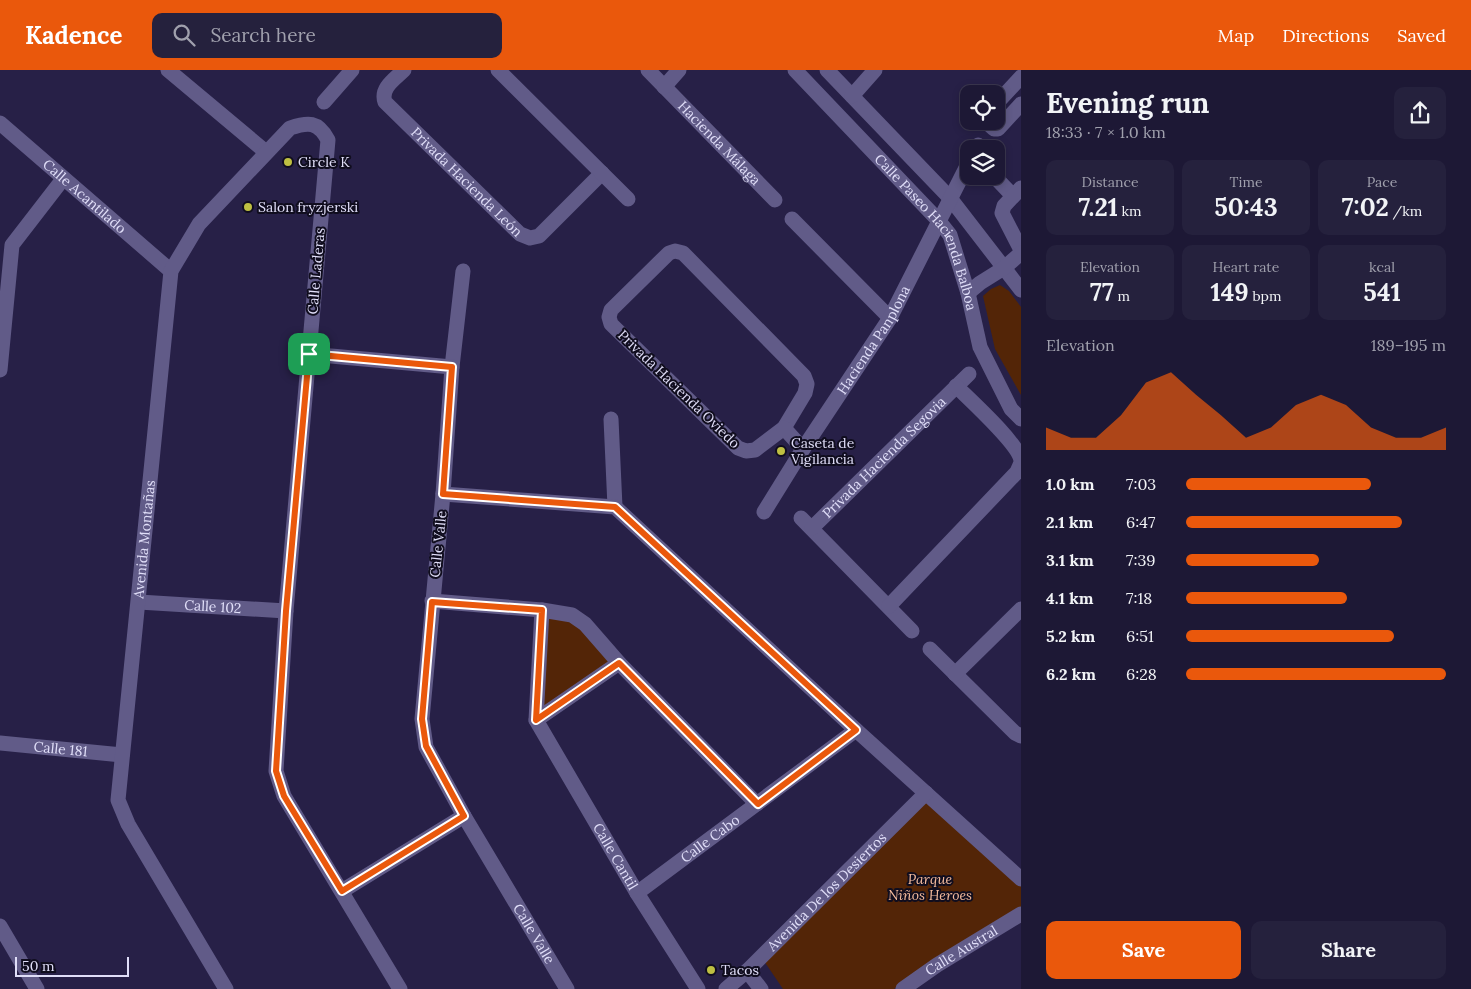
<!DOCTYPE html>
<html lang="en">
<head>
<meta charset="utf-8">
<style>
  body { margin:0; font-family:Lora,serif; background:#25213d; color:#f1f3f6; height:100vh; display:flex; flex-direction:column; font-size:19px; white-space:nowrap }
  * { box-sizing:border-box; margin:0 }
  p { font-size:16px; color:#a0a0ad }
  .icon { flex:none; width:28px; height:28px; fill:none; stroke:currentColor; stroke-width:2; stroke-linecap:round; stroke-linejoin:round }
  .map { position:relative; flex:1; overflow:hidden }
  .details { display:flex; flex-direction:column; background:#1d1835; width:450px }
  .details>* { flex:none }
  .controls { position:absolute; left:960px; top:15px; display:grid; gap:10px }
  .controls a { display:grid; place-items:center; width:45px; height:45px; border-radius:10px; background:#1d1835; box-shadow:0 2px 8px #0003,0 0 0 1px #3b3750; font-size:25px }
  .scale { position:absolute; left:15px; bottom:12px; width:114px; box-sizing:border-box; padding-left:5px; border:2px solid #e0def8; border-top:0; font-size:14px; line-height:18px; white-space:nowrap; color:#e0def8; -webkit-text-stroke:4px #100d1e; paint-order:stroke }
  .pin { position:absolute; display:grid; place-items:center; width:42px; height:42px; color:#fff; margin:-21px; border-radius:10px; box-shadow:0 2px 8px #0006 }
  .round { display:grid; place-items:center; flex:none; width:52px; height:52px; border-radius:10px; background:#25213d }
  .overview { display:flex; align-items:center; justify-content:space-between; height:85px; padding:0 25px }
  h1 { font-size:28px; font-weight:700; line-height:38px }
  .metrics { display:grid; grid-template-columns:repeat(3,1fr); gap:8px; height:85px; padding:5px 25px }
  .metrics div { display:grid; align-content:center; border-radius:10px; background:#25213d; text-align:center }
  .metrics b { font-size:25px; font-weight:700 }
  .metrics small { font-size:14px; font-weight:400 }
  .metrics p { font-size:14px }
  .chart { height:140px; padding:10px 25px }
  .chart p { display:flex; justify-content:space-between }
  .chart svg { width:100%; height:90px; margin-top:5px; fill:#ea580c; opacity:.7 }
  .action { display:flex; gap:10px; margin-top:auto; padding:10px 25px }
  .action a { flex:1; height:58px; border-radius:10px; background:#ea580c; color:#fff; font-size:20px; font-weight:700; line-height:58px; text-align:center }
  .action a+a { background:#25213d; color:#f1f3f6 }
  ul { padding:0 25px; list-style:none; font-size:16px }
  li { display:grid; grid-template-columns:80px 60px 1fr; align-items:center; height:38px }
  li i { height:12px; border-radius:6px; background:#ea580c }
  header { display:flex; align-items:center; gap:30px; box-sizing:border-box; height:70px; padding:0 25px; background:#ea580c; color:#fff }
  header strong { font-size:24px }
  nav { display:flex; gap:28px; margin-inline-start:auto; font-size:18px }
  .search { width:350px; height:45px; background:#25213d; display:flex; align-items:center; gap:12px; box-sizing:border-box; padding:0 18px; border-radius:10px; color:#a0a0ad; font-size:19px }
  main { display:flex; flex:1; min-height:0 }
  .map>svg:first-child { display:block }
  .green { fill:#532507 }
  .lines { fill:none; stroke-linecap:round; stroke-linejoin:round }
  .minor { stroke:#615b88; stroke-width:15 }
  .route-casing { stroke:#fff; stroke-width:10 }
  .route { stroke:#ea580c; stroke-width:6 }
  .poi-dot { fill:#bebf42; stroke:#100d1e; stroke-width:2 }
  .labels { text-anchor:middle; stroke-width:4; stroke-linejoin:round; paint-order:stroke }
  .street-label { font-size:14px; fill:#e0def8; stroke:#100d1e }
  .poi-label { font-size:14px; fill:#e0def8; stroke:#100d1e; text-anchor:start }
  .park-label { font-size:14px; font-style:italic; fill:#f4bb9d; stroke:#100d1e }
</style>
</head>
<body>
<header>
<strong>Kadence</strong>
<div class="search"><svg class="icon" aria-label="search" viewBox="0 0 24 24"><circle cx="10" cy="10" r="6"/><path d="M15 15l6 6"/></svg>Search here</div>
<nav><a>Map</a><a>Directions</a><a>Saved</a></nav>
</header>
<main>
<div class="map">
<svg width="1021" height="919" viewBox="0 0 1021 919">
  <rect width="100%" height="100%" fill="#272047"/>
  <g class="green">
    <polygon points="1000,215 1009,221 1021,237 1021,325 995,279 983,226 991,219"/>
    <polygon points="548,544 570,549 614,593 542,642"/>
    <polygon points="929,727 1021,814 1021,839 936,890 894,919 783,919 764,891"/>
  </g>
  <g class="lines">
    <g class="minor">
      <polyline points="168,0 266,82"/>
      <path id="s1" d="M404 0C395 9 380 18 385 32L520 164 530 168 539 166 602 103"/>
      <polyline points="498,0 628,129"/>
      <path id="s2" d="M648 0 775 130"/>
      <path id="s3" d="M795 0 938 150 950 165 968 223 980 277 1011 339 1021 349"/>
      <polyline points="827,0 950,128 1021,220"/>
      <polyline points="664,17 679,0"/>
      <polyline points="852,26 875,0"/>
      <polyline points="324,32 352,0"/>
      <polyline points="996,34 1021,7"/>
      <polyline points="985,51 994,59 998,59 1021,34"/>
      <path id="s4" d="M0 53 171 201"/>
      <polyline points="976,79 978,75"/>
      <polyline points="994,106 1013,126"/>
      <polyline points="1021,118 1004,136 1002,143 1021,180"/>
      <polyline points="792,149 890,248"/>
      <polygon points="675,181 683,183 804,306 807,314 805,323 784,358 755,380 746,381 738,378 611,254 609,247 611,240 669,183"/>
      <path id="s5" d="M463 201 452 297 443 424 422 649 426 677 464 746 567 919"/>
      <polyline points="968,223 980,213 1004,198 1021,183"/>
      <polyline points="309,284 452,297"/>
      <polyline points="0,300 12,175 63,109"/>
      <polyline points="611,349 615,437"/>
      <polyline points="784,358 803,379"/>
      <polyline points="443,424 615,437 856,660 1021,809"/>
      <path id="s6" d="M764 442 803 379 890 248 969 92"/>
      <polyline points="801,448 912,561"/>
      <path id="s7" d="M812 458 969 304"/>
      <polyline points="432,531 542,540 572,545 585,554 619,593 757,734"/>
      <path id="s8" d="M139 532 286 541"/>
      <path d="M889 536 1017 402C1018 399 1021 394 1021 391 1020 375 969 329 956 316"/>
      <path id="s9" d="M542 540 536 650 637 823 698 919"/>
      <polyline points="930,579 1015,663 1021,666"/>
      <polyline points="955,604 1021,539"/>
      <polyline points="536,650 619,593"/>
      <path id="s10" d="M0 673 122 685"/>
      <polyline points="342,821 464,746"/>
      <path id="s11" d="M637 823 856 660"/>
      <polyline points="0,856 37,919"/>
      <polyline points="747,901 761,919"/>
      <path id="s12" d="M226 919 128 754 118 730 171 201 199 154 290 58C308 52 318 51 328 70L286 541 276 701 284 726 400 919"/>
      <path id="s13" d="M726 919 747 901 926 723"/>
      <path id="s14" d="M903 919 937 895 1021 844"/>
    </g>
  </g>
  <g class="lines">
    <defs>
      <polygon id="route" points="309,284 452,297 443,424 615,437 856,660 758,734 619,593 536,650 542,540 432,532 422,649 426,676 464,746 342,821 284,726 276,701 286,541"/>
    </defs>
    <use href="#route" class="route-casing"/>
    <use href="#route" class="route"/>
  </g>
  <g class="poi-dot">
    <circle cx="288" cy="92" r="5"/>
    <circle cx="248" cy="137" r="5"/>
    <circle cx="781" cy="381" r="5"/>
    <circle cx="711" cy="900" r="5"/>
  </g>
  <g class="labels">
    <g class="street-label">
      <text dy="5" stroke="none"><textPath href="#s2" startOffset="102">Hacienda Málaga</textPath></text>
      <text dy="5" stroke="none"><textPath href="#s1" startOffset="154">Privada Hacienda León</textPath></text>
      <text dy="5" stroke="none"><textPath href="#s4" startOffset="112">Calle Acantilado</textPath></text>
      <text dy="5" stroke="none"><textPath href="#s3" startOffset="212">Calle Paseo Hacienda Balboa</textPath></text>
      <text transform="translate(316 201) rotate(-85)" y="5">Calle Laderas</text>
      <text dy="5" stroke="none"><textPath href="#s6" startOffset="204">Hacienda Panplona</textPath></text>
      <text transform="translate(679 319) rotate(44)" y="5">Privada Hacienda Oviedo</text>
      <text dy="5" stroke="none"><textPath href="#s7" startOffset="101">Privada Hacienda Segovia</textPath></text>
      <text dy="5" stroke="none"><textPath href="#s12" startOffset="480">Avenida Montañas</textPath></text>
      <text transform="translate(438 474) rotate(-84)" y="5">Calle Valle</text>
      <text dy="5" stroke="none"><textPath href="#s8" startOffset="74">Calle 102</textPath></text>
      <text dy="5" stroke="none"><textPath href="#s10" startOffset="61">Calle 181</textPath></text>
      <text dy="5" stroke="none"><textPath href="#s11" startOffset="91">Calle Cabo</textPath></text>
      <text dy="5" stroke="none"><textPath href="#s9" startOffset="268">Calle Cantil</textPath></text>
      <text dy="5" stroke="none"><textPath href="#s13" startOffset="140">Avenida De los Desiertos</textPath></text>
      <text dy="5" stroke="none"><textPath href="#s5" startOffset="694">Calle Valle</textPath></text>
      <text dy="5" stroke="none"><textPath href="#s14" startOffset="70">Calle Austral</textPath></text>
    </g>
    <g class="poi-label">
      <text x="298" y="97">Circle K</text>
      <text x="258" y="142">Salon fryzjerski</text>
      <text x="791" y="378">Caseta de<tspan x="791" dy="16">Vigilancia</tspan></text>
      <text x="721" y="905">Tacos</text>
    </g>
    <g class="park-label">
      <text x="930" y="814">Parque<tspan x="930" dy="16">Niños Heroes</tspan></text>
    </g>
  </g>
</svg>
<div class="controls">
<a><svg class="icon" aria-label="locate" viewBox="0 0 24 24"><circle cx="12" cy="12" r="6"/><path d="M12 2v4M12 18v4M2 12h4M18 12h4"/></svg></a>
<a><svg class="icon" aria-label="layers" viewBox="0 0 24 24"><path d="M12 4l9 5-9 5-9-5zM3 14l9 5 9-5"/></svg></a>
</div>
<div class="scale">50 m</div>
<div class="pin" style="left:309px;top:284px;background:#1e9e55"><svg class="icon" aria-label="arrive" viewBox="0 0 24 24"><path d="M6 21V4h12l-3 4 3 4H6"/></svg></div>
</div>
<section class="details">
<div class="overview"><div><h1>Evening run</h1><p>18:33 · 7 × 1.0 km</p></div><a class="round"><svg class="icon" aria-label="share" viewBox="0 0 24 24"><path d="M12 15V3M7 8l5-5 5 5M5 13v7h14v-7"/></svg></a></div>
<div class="metrics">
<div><p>Distance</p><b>7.21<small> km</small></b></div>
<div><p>Time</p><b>50:43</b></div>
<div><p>Pace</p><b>7:02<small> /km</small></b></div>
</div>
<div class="metrics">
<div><p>Elevation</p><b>77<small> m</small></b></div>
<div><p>Heart rate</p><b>149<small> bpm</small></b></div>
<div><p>kcal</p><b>541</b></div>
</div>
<div class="chart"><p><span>Elevation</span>189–195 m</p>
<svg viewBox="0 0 160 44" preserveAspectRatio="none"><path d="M0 44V33L10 38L20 38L30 27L40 11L50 6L60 17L70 27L80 38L90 33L100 22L110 17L120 22L130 33L140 38L150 38L160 33V44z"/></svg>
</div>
<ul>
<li><b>1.0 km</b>7:03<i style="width:71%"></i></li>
<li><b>2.1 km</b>6:47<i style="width:83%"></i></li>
<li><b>3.1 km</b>7:39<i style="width:51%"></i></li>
<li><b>4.1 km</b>7:18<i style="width:62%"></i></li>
<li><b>5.2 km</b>6:51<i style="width:80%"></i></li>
<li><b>6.2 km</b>6:28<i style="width:100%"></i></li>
</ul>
<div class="action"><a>Save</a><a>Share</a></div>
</section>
</main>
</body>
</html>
